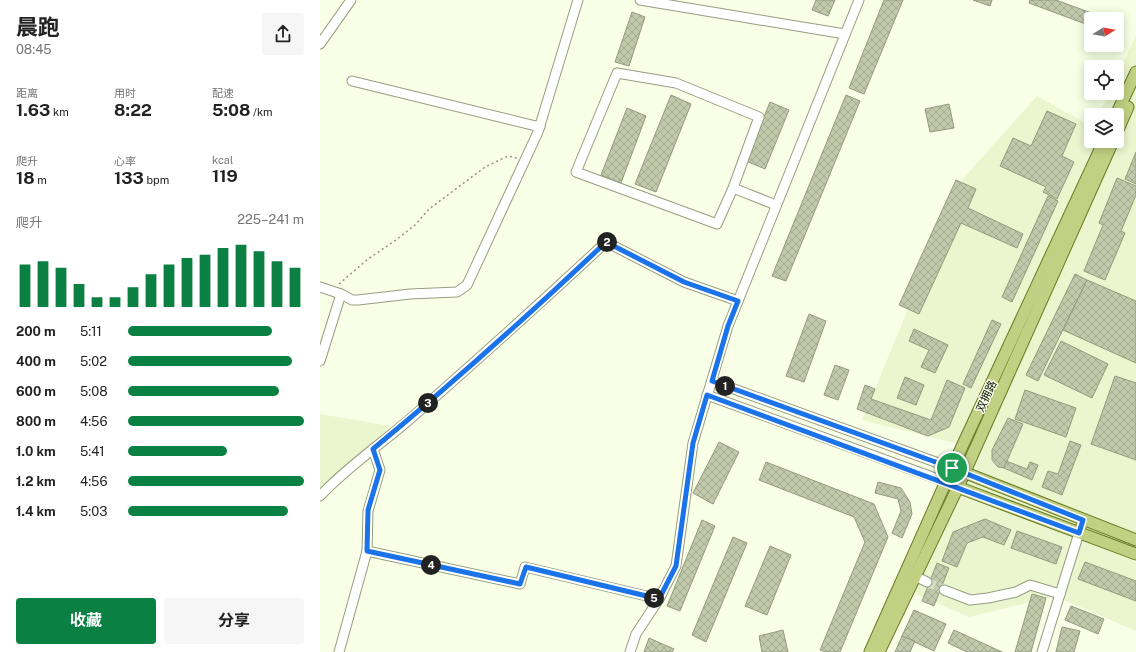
<!DOCTYPE html>
<html lang="zh">
<head>
<meta charset="utf-8">
<style>
  body { margin:0; font-family:"Public Sans","Noto Sans SC",sans-serif; background:#f6f6f6; color:#222; height:100vh; display:flex; flex-direction:column; font-size:15px; white-space:nowrap }
  * { box-sizing:border-box; margin:0 }
  p { font-size:13px; color:#767676 }
  .icon { flex:none; width:22px; height:22px; fill:none; stroke:currentColor; stroke-width:2; stroke-linecap:round; stroke-linejoin:round }
  .map { position:relative; flex:1; overflow:hidden }
  .details { display:flex; flex-direction:column; background:#fff; width:320px }
  .details>* { flex:none }
  .needle { width:26px; rotate:79deg }
  .fabs { position:absolute; left:764px; top:12px; display:grid; gap:8px }
  .fabs a { display:grid; place-items:center; width:40px; height:40px; border-radius:4px; background:#fff; box-shadow:0 2px 10px #0003; font-size:20px }
  .pin { position:absolute; display:grid; place-items:center; width:34px; height:34px; color:#fff; margin:-17px; border:2px solid #fff; border-radius:50%; box-shadow:0 1px 4px #0007 }
  .km { position:absolute; width:20px; height:20px; margin:-10px; border-radius:50%; background:#222; color:#fff; font-size:11px; line-height:20px; text-align:center }
  .round { display:grid; place-items:center; flex:none; width:42px; height:42px; border-radius:4px; background:#f6f6f6 }
  .summary { display:flex; align-items:center; justify-content:space-between; height:68px; padding:0 16px }
  h1 { font-size:22px; font-weight:700; line-height:30px }
  .figures { display:grid; grid-template-columns:repeat(3,1fr); gap:6px; height:68px; padding:4px 16px }
  .figures div { display:grid; align-content:center }
  .figures b { font-size:17px; font-weight:700 }
  .figures small { font-size:11px; font-weight:400 }
  .figures p { font-size:11px }
  .chart { height:112px; padding:8px 16px }
  .chart p { display:flex; justify-content:space-between }
  .chart svg { width:100%; height:72px; margin-top:4px; stroke:#0b8043; stroke-width:6 }
  .action { display:flex; gap:8px; margin-top:auto; padding:8px 16px }
  .action a { flex:1; height:46px; border-radius:4px; background:#0b8043; color:#fff; font-size:16px; font-weight:700; line-height:46px; text-align:center }
  .action a+a { background:#f6f6f6; color:#222 }
  ul { padding:0 16px; list-style:none; font-size:13px }
  li { display:grid; grid-template-columns:64px 48px 1fr; align-items:center; height:30px }
  li i { height:10px; border-radius:5px; background:#0b8043 }
  main { display:flex; flex:1; min-height:0 }
  .map>svg:first-child { display:block }
  .built { fill:#ebf5ce }
  .building { fill:url(#building-cross-hatch); stroke:#939a7e }
  .lines { fill:none; stroke-linecap:round; stroke-linejoin:round }
  .minor-tunnel { stroke:#d5dcc5; stroke-width:9; stroke-dasharray:9 4.5; stroke-linecap:butt }
  .minor-casing { stroke:#969e81; stroke-width:11 }
  .major-casing { stroke:#6a7a22; stroke-width:13 }
  .path { stroke:#909583; stroke-width:1.5; stroke-dasharray:2 3; stroke-linecap:butt }
  .minor { stroke:#fff; stroke-width:9 }
  .major { stroke:#c2d083; stroke-width:11 }
  .route-casing { stroke:#fff; stroke-width:8 }
  .route { stroke:#1a73e8; stroke-width:5 }
  .labels { text-anchor:middle; stroke-width:3; stroke-linejoin:round; paint-order:stroke }
  .street-label { font-size:11px; fill:#101308; stroke:#f8ffe6 }
</style>
</head>
<body>
<main>
<section class="details">
<div class="summary"><div><h1>晨跑</h1><p>08:45</p></div><a class="round"><svg class="icon" aria-label="share" viewBox="0 0 24 24"><path d="M12 15V3M7 8l5-5 5 5M5 13v7h14v-7"/></svg></a></div>
<div class="figures">
<div><p>距离</p><b>1.63<small> km</small></b></div>
<div><p>用时</p><b>8:22</b></div>
<div><p>配速</p><b>5:08<small> /km</small></b></div>
</div>
<div class="figures">
<div><p>爬升</p><b>18<small> m</small></b></div>
<div><p>心率</p><b>133<small> bpm</small></b></div>
<div><p>kcal</p><b>119</b></div>
</div>
<div class="chart"><p><span>爬升</span>225–241 m</p>
<svg viewBox="0 0 160 44" preserveAspectRatio="none"><path d="M5 44V18M15 44V16M25 44V20M35 44V30M45 44V38M55 44V38M65 44V32M75 44V24M85 44V18M95 44V14M105 44V12M115 44V8M125 44V6M135 44V10M145 44V16M155 44V20"/></svg>
</div>
<ul>
<li><b>200 m</b>5:11<i style="width:82%"></i></li>
<li><b>400 m</b>5:02<i style="width:93%"></i></li>
<li><b>600 m</b>5:08<i style="width:86%"></i></li>
<li><b>800 m</b>4:56<i style="width:100%"></i></li>
<li><b>1.0 km</b>5:41<i style="width:56%"></i></li>
<li><b>1.2 km</b>4:56<i style="width:100%"></i></li>
<li><b>1.4 km</b>5:03<i style="width:91%"></i></li>
</ul>
<div class="action"><a>收藏</a><a>分享</a></div>
</section>
<div class="map">
<svg width="816" height="652" viewBox="0 0 816 652">
  <defs>
    <pattern id="building-cross-hatch" width="8" height="8" patternUnits="userSpaceOnUse"><rect width="8" height="8" fill="#c1c9ab"/><path d="M0 0l8 8M0 8l8-8" fill="none" stroke="#a5ac92"/></pattern>
  </defs>
  <rect width="100%" height="100%" fill="#f8ffe6"/>
  <g class="built">
    <polygon points="816,35 816,631 735,596 649,617 593,593 658,449 542,420 642,180 717,96 771,126 771,141 797,141 797,115 779,115 789,93 797,93 797,76"/>
    <polygon points="0,414 70,426 61,438 0,488"/>
  </g>
  <g class="building">
    <polygon points="496,0 515,0 508,16 492,10"/>
    <polygon points="564,0 583,0 544,94 529,88"/>
    <polygon points="653,0 672,0 670,6"/>
    <polygon points="710,0 736,0 785,18 771,19 771,26 709,3"/>
    <polygon points="312,12 325,17 309,66 295,62"/>
    <polygon points="351,95 371,104 336,192 315,184"/>
    <polygon points="526,95 540,101 466,281 452,276"/>
    <polygon points="450,102 469,110 445,169 426,161"/>
    <polygon points="629,104 634,128 610,132 605,109"/>
    <polygon points="307,108 326,116 301,183 281,175"/>
    <polygon points="727,111 756,124 742,156 754,162 737,199 723,192 726,187 680,166 693,138 711,146"/>
    <polygon points="816,152 816,184 805,179"/>
    <polygon points="797,178 816,186 816,195 801,231 805,233 785,280 764,271 783,225 779,223"/>
    <polygon points="636,180 656,189 648,208 703,234 697,248 641,223 599,314 579,305"/>
    <polygon points="728,196 738,201 692,302 682,297"/>
    <polygon points="755,274 767,280 718,381 706,375"/>
    <polygon points="767,280 816,301 816,363 743,330"/>
    <polygon points="489,314 506,321 484,382 466,376"/>
    <polygon points="672,320 681,324 651,388 643,384"/>
    <polygon points="594,329 628,345 615,373 601,367 609,350 589,341"/>
    <polygon points="741,341 788,364 772,398 724,375"/>
    <polygon points="515,365 529,370 518,400 504,395"/>
    <polygon points="795,376 816,383 816,460 771,444"/>
    <polygon points="585,377 604,385 596,405 577,398"/>
    <polygon points="627,380 645,388 629,427 608,436 537,409 545,385 555,389 551,399 611,420"/>
    <polygon points="705,390 756,408 746,437 695,419"/>
    <polygon points="688,418 703,424 684,468 678,467 672,460 672,450"/>
    <polygon points="750,441 761,445 742,495 722,487 728,471 738,474"/>
    <polygon points="399,442 419,452 393,504 373,493"/>
    <polygon points="686,461 707,469 710,462 718,465 712,480 684,468"/>
    <polygon points="446,462 554,504 568,537 520,652 506,652 500,650 545,542 534,517 439,480"/>
    <polygon points="558,482 581,488 590,502 592,514 582,538 572,533 581,511 578,499 555,493"/>
    <polygon points="665,519 691,530 684,545 663,537 647,543 637,567 622,561 633,532"/>
    <polygon points="382,520 395,526 360,611 347,606"/>
    <polygon points="697,531 742,547 736,564 691,548"/>
    <polygon points="413,537 427,543 386,642 372,635"/>
    <polygon points="450,546 471,555 447,615 425,606"/>
    <polygon points="765,562 816,581 816,601 758,579"/>
    <polygon points="617,563 629,568 614,606 602,601"/>
    <polygon points="712,594 726,598 711,652 695,652"/>
    <polygon points="751,606 784,619 778,634 745,620"/>
    <polygon points="594,610 626,624 614,651 582,636"/>
    <polygon points="742,627 760,631 754,652 736,652"/>
    <polygon points="463,630 468,652 442,652 439,636"/>
    <polygon points="634,630 682,652 647,652 628,643"/>
    <polygon points="582,636 595,641 590,652 575,652"/>
    <polygon points="329,638 354,649 352,652 324,652"/>
  </g>
  <g class="lines">
    <polyline class="minor-tunnel" points="607,582 624,590"/>
    <defs>
      <g id="minor">
        <polyline points="320,0 525,34"/>
        <polyline points="0,44 31,0"/>
        <polyline points="32,81 220,127"/>
        <polyline points="413,188 439,117 356,83 297,73 256,172 397,224 413,188 456,205"/>
        <polyline points="0,287 21,294"/>
        <polyline points="0,361 21,294 32,300 38,300 90,294 137,292 147,285 218,132 258,0"/>
        <polyline points="392,381 632,468"/>
        <polyline points="387,395 626,482"/>
        <path d="M0 496C27 467 60 445 90 419 156 361 222 302 286 242L364 282 418 301"/>
        <polyline points="47,551 200,584 205,567 339,599"/>
        <polyline points="595,576 607,582"/>
        <polyline points="624,590 650,600 668,598 696,592 710,585 740,594"/>
        <polyline points="19,652 47,551 48,511 60,470 53,449"/>
        <polyline points="310,652 316,634 339,599 356,566 373,443 408,326 539,0"/>
        <polyline points="722,652 763,520"/>
      </g>
      <g id="major">
        <polyline points="796,115 816,72"/>
        <polyline points="797,132 808,107"/>
        <polyline points="638,470 816,540"/>
        <polyline points="632,485 816,554"/>
        <polyline points="550,652 632,468 784,141"/>
        <polyline points="559,652 638,487 793,141"/>
      </g>
    </defs>
    <use href="#minor" class="minor-casing"/>
    <use href="#major" class="major-casing"/>
    <polyline class="path" points="19,284 48,259 76,240 95,225 109,209 165,167 188,156 197,158"/>
    <use href="#minor" class="minor"/>
    <use href="#major" class="major"/>
  </g>
  <g class="lines">
    <defs>
      <path id="route" d="M286 242 364 282 418 301 408 326 392 381 632 468 763 520 759 533 387 395 373 443 356 566 339 599 206 567 200 584 47 551 48 510 60 470 53 449C133 383 211 313 286 242Z"/>
    </defs>
    <use href="#route" class="route-casing"/>
    <use href="#route" class="route"/>
  </g>
  <g class="labels">
    <g class="street-label">
      <text transform="translate(666 396) rotate(-65)" y="4">双拥路</text>
    </g>
  </g>
</svg>
<div class="fabs">
<a><svg class="needle" viewBox="-14 -14 28 28"><path d="M0-13l5 13h-10z" fill="#e53935"/><path d="M0 13l5-13h-10z" fill="#767676"/></svg></a>
<a><svg class="icon" aria-label="locate" viewBox="0 0 24 24"><circle cx="12" cy="12" r="6"/><path d="M12 2v4M12 18v4M2 12h4M18 12h4"/></svg></a>
<a><svg class="icon" aria-label="layers" viewBox="0 0 24 24"><path d="M12 4l9 5-9 5-9-5zM3 14l9 5 9-5"/></svg></a>
</div>
<div class="pin" style="left:632px;top:468px;background:#1e9e55"><svg class="icon" aria-label="arrive" viewBox="0 0 24 24"><path d="M6 21V4h12l-3 4 3 4H6"/></svg></div>
<b class="km" style="left:405px;top:386px">1</b>
<b class="km" style="left:287px;top:242px">2</b>
<b class="km" style="left:108px;top:403px">3</b>
<b class="km" style="left:111px;top:565px">4</b>
<b class="km" style="left:334px;top:598px">5</b>
</div>
</main>
</body>
</html>
